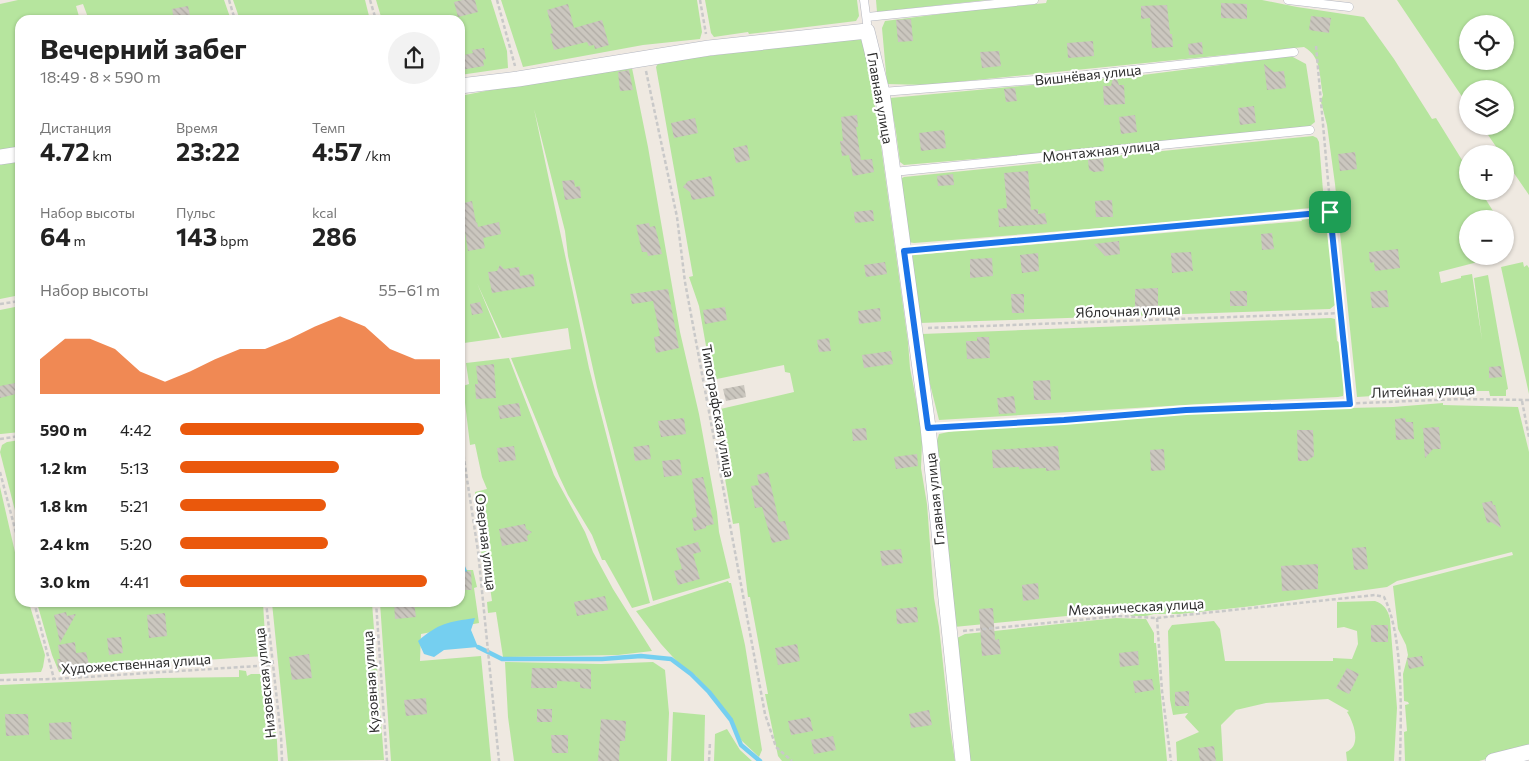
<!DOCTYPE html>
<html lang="ru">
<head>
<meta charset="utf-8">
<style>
  body { margin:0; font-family:Commissioner,sans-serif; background:#f2f2f2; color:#222; height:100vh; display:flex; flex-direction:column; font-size:19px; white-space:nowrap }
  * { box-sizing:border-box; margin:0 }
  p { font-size:16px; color:#767676 }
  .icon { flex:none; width:28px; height:28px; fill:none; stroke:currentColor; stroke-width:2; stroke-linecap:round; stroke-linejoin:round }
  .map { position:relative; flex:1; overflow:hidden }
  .details { position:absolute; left:15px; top:15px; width:450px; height:592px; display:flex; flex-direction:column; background:#fff; border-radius:15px; box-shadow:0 1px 4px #0004 }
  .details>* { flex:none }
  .buttons { position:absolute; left:1459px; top:15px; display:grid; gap:10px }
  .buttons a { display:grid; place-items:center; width:55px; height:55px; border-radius:50%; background:#fff; box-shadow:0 1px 4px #0004; font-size:25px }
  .pin { position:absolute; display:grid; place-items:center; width:42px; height:42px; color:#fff; margin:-21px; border-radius:10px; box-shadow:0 2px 8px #0006 }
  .round { display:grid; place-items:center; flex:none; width:52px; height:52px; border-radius:26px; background:#f2f2f2 }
  .overview { display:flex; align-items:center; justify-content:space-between; height:85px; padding:0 25px }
  h1 { font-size:28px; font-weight:700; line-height:38px }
  .figures { display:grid; grid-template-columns:repeat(3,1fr); gap:8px; height:85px; padding:5px 25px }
  .figures div { display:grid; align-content:center }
  .figures b { font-size:25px; font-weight:700 }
  .figures small { font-size:14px; font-weight:400 }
  .figures p { font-size:14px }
  .chart { height:140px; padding:10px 25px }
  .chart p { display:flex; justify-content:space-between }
  .chart svg { width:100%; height:90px; margin-top:5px; fill:#ea580c; opacity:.7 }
  ul { padding:0 25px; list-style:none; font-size:16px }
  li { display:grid; grid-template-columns:80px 60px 1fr; align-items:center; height:38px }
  li i { height:12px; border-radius:6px; background:#ea580c }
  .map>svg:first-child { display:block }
  .grass { fill:#b6e59e; fill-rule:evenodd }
  .water { fill:#75cff0 }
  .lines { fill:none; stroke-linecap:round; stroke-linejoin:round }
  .stream { stroke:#75cff0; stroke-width:4.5 }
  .building { fill:url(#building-back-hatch) }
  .lane-casing { stroke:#b4b7c1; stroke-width:9 }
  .street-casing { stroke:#b4b7c1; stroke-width:16 }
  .path { stroke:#c9c9c9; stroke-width:2.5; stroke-dasharray:4 2.5; stroke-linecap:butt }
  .lane { stroke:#fff; stroke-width:8 }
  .street { stroke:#fff; stroke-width:15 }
  .route-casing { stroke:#fff; stroke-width:10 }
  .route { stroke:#1a73e8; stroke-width:6 }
  .labels { text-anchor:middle; stroke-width:4.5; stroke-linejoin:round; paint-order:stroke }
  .street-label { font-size:14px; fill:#2e2e2e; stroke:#fff }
</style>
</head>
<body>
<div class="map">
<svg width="1529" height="761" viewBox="0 0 1529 761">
  <defs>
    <pattern id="building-back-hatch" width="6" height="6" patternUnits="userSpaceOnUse" patternTransform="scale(1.25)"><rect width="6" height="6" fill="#cbc7bf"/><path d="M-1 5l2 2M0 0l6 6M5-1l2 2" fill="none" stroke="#afaba4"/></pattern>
  </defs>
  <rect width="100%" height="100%" fill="#efe9e1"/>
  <g class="grass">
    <polygon points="18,0 224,0 231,20 89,20 83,4 76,6 80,20 20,20 20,147 0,150 0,4"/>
    <polygon points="233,0 365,0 370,20 240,20"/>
    <polygon points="376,0 491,0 507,51 508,68 460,75 460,20 382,20"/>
    <polygon points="501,0 697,0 702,32 700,39 643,45 523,67"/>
    <polygon points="705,0 857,0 859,16 856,21 749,34 748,32 714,37 711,33"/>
    <polygon points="876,0 988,0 877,12"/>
    <path d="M1047 0H1262L1297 7 1364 17 1394 59 1432 119 1436 118 1467 168 1445 173 1467 168 1468 191H1478V196L1483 195 1498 219H1468V256H1501L1439 272 1441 283 1461 278V276L1472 274 1482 340 1474 278 1488 275 1508 389 1506 390V396H1490L1489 391H1453L1357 397 1335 184 1327 125 1320 98H1322L1323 95C1319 76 1322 57 1304 47L926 85 887 84 882 28 885 21 964 11 1046 3Z"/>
    <path d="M1397 0H1529V195L1505 160V154H1501L1482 126H1505V89H1468L1467 104ZM1468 24H1505V61H1468Z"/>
    <polygon points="857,38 864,40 879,131 908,342 910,368 920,420 922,443 921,468 927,504 934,598 939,627 950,728 955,761 782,761 778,756 765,694 768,694 750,597 748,597 739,523 733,524 724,473 730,472 721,442 720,428 722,428 716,410 794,392 790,373 785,372 784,365 712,380 699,306 689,277 693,276 656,67 659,62"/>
    <polygon points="1291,56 1306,64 1315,122 1310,126 1068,151 904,165 900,162 896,132 890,98 1143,75"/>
    <polygon points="632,68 648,147 680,332 699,414 717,512 719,532 730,578 653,601 597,387 568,256 565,231 534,109 589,368 650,603 632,608 605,560 602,560 592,535 568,495 559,476 511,358 571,349 568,328 502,338 477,283 500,338 464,343 460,305 460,96 526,83"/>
    <polygon points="1313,136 1317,138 1319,142 1324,203 1320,207 1139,225 914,243 908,242 900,179 904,177"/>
    <polygon points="20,160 20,295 0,299 0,164"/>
    <polygon points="1322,217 1326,219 1328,222 1335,305 1330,309 919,323 910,258 913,255 1302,221 1301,219"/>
    <polygon points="1523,262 1524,267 1527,265 1529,268 1529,394 1501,267"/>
    <polygon points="20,306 20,432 1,434 0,434 0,310"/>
    <path d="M1331 318 1335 319 1337 341 1339 342C1341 359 1346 378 1343 396L1338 397 1234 402 939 420 926 368 922 334Z"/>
    <polygon points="509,358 554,475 585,532 593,552 613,589 652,651 618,655 503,657 496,612 488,613 487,602 492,601 490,587 485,588 481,550 490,548 486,530 484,507 476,507 475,492 487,489 482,477 475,444 470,445 463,386 469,384 466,363"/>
    <polygon points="1443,403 1443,405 1518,407 1529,452 1529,745 1513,748 1513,752 1479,761 1405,761 1404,732 1407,731 1405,705 1409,704 1408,702 1404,701 1403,674 1408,655 1406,645 1398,629 1393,586 1513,555 1512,552 1397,581 1387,587 1253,606 1180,614 1154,614 1146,616 1131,616 1127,610 954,627 937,441 939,434 963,429 1220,411 1393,407"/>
    <polygon points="20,440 20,530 0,452 2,445 7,442"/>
    <polygon points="0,487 20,574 20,602 29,603 45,655 43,667 41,672 0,674"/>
    <polygon points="460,570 473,570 477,587 474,588 479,623 421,634 420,661 481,656 491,761 391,761 380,603 460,602"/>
    <polygon points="728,581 729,583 731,583 745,645 762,750 759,757 741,740 731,721 696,676 682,667 661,644 636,611"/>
    <path d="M1375 601C1384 604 1388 610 1390 619L1397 708 1394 761H1347L1346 752C1362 746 1354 723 1347 712L1349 711 1328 699 1266 703 1236 710 1221 725 1223 761H1177L1176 742 1199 732 1185 717 1188 713 1173 715 1170 700 1168 631 1172 625 1214 621 1220 629 1225 661H1333V658L1352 659 1358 644 1357 631 1344 627 1337 628V602Z"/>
    <polygon points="37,603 263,603 266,652 264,656 91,668 90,669 59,672 52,655"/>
    <polygon points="272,603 372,603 384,760 288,761"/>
    <polygon points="1116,618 1146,619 1154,633 1154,643 1156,643 1167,761 969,761 955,639 965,634"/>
    <polygon points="505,662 601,664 653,662 665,670 669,713 667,761 514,761 508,717"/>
    <polygon points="239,670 246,671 247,676 251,674 267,674 270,682 277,741 278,761 0,761 0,685 159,678 239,677"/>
    <polygon points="673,712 705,715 704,761 671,761"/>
    <polygon points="727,729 740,750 752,761 714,761 715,734"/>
  </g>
  <g class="water">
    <polygon points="460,507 460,520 465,541 461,557 468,573 460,575"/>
    <path d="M475 618 471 630 478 647 444 650 434 657 424 654 418 641C439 623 448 622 475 618Z"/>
  </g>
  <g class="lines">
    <polyline class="stream" points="478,647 502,659 602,659 641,656 671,659 691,674 709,692 731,720 741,745 760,761"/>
  </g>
  <g class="building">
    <polygon points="462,0 475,0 478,12 458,17 454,2"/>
    <polygon points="1221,3 1247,4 1247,19 1221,18"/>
    <polygon points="568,4 574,28 602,20 609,45 595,49 594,45 589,46 587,42 554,50 550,34 553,33 547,10"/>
    <polygon points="1167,5 1170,34 1172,34 1173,47 1152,48 1150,18 1141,19 1141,6"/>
    <polygon points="188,6 191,20 180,20 180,18 174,19 172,9"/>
    <polygon points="1311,16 1331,18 1329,33 1309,30"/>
    <polygon points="911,19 913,41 898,42 896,20"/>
    <polygon points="1093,41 1094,56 1068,58 1067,43"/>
    <polygon points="1202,42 1203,54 1189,55 1188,44"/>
    <polygon points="484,48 486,59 483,60 484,66 461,70 460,56 473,53 472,50"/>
    <polygon points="999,51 1001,66 982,68 980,52"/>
    <polygon points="1264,64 1274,72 1284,71 1286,88 1267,90"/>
    <polygon points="629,70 633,90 620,91 618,72"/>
    <polygon points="1116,77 1119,85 1124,85 1125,104 1104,105 1103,86 1111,86 1113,78"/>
    <polygon points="1015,88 1017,101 1006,102 1004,89"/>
    <polygon points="1254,106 1256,123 1240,125 1238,108"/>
    <polygon points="857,115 858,127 856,127 861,160 872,159 874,172 853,176 849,155 842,156 840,141 843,141 841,117"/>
    <polygon points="1135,115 1137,132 1121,134 1119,117"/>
    <polygon points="695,118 698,133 674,138 671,123"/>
    <polygon points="944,130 946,148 921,151 919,133"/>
    <polygon points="747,145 750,160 736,163 733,148"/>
    <polygon points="1355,152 1357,169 1340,171 1338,154"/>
    <polygon points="1103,158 1104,171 1094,172 1089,170 1088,160"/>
    <polygon points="1028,171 1031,210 1038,209 1038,214 1045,213 1047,224 999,227 998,209 1007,208 1004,173"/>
    <polygon points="953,174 954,185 938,186 937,176"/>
    <polygon points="711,176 715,196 692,200 690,192 683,187 688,181"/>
    <polygon points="574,180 575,187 580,186 581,198 565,200 562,181"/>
    <polygon points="1112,200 1113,217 1096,217 1095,201"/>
    <polygon points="472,201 476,223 477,222 478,227 499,222 501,234 483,238 485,248 468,251 465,232 460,233 460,204"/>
    <polygon points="873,210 874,221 855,223 854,212"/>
    <polygon points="649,223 650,227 655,226 662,254 648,256 647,252 642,252 636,225"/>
    <polygon points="1272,233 1274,249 1262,250 1261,234"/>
    <polygon points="1119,241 1120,254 1105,256 1094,244"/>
    <polygon points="1398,249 1400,268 1375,271 1374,262 1370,263 1369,252"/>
    <polygon points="1191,252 1193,271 1172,273 1171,253"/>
    <polygon points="1038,253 1039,271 1022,273 1020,255"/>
    <polygon points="992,258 993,276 970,278 970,259"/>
    <polygon points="885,262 887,274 866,277 864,265"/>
    <polygon points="500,265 504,269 519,267 520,276 533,274 535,286 492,293 488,272 497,271"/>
    <polygon points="1158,288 1158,309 1135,310 1135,289"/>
    <polygon points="668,289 679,348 656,353 654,337 660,336 653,301 632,304 630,294"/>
    <polygon points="1387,290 1389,307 1372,308 1370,292"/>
    <rect x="1230" y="291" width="17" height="15"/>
    <polygon points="1011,294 1024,294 1024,313 1012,313"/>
    <polygon points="480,302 483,313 472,315 470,304"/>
    <polygon points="725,307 727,320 705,324 703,310"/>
    <polygon points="880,308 881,321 859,324 858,311"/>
    <polygon points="977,337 989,337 990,358 967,359 966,341 977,341"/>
    <polygon points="829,338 831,351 819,352 817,340"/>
    <polygon points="891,351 893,364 864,368 862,355"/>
    <polygon points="494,364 496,398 476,399 475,384 478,384 476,366"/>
    <polygon points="1501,366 1502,377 1489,378 1489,367"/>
    <polygon points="1050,380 1051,400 1034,400 1033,381"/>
    <polygon points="20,382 20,393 0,398 0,386"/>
    <polygon points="744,385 746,397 726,401 723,389"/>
    <polygon points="1014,396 1016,413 999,414 997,398"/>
    <polygon points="519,403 521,416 500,419 498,406"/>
    <polygon points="684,418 686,434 661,437 658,421"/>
    <polygon points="1405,418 1406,422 1413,422 1414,439 1396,440 1395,419"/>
    <polygon points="1439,427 1441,449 1433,449 1425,458 1423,428"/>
    <polygon points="866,428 867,440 853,441 852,429"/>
    <polygon points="1297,430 1313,430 1314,456 1307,461 1298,461"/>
    <polygon points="649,445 651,459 635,461 633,447"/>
    <polygon points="514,446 516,460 499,462 497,448"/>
    <polygon points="1058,446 1060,470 1046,471 1046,468 1019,469 1019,467 993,468 992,450"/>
    <polygon points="1164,449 1165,470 1151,471 1150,450"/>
    <polygon points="917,454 918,466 896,469 894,457"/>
    <polygon points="680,459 682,475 664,477 662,461"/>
    <polygon points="768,472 779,522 785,521 790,539 772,543 762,507 755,508 751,486 759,485 757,475"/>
    <polygon points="703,477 714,524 706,526 706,528 694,531 692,518 697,517 692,479"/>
    <polygon points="1492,501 1493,505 1495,505 1501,528 1491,522 1487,523 1482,503"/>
    <polygon points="525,524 526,529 532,532 527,536 528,541 502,546 499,529"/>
    <polygon points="698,542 701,552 693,554 700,579 678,585 674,571 682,569 676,548"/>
    <polygon points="1366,547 1368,569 1354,570 1352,548"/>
    <polygon points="901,549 903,563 882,566 880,551"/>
    <polygon points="1318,564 1318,589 1282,591 1281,566"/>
    <polygon points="471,571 472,590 460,590 460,572"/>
    <polygon points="1038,583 1039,599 1023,601 1022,585"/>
    <polygon points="605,596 608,610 577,616 574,602"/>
    <polygon points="394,602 414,602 416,617 395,619"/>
    <polygon points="917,607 918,622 897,624 896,609"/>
    <polygon points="993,608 995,640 999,639 1001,654 982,656 979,609"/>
    <polygon points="66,612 67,616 76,614 60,643 54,615"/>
    <polygon points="165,613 167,636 149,638 147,615"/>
    <rect x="1371" y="625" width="17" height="17"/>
    <polygon points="121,637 123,653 109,655 107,638"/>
    <polygon points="75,642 76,653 86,652 90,669 67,672 66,669 58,670 57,659 60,659 58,645"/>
    <polygon points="797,644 800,661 778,665 775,648"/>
    <polygon points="1138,651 1139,665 1120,667 1119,653"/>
    <polygon points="309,654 312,678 292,680 289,657"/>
    <polygon points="1422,656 1424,666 1409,669 1407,658"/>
    <polygon points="532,668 591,669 591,689 580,688 580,682 557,681 557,688 531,688"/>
    <polygon points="1347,668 1359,674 1349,694 1336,688"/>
    <polygon points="1152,679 1154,690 1135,693 1133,681"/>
    <polygon points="1189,691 1189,706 1175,706 1175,692"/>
    <polygon points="426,698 427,714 406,716 404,700"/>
    <rect x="537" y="709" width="15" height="13"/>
    <polygon points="929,710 932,725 911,728 909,714"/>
    <polygon points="5,714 28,714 29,735 6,736"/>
    <polygon points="810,717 813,731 791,735 788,721"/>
    <polygon points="601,719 626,721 625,741 620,741 619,761 598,761"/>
    <polygon points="71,722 72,739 50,740 49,723"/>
    <polygon points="551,735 568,735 568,753 552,753"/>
    <polygon points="833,736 836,750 814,754 811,740"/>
    <polygon points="1214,746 1216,761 1200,761 1198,748"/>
  </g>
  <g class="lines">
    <defs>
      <g id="lane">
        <polyline points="864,0 867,23"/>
        <polyline points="1288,0 1349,7"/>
        <polyline points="867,17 1034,0"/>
        <polyline points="882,92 1059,78 1294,52"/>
        <polyline points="893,172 1310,130"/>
        <polyline points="904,251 1330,212"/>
      </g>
      <g id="street">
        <polyline points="460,86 518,79 709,48 867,31 882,92 928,427 963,761"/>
        <polyline points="0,157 20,154"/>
        <polyline points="1493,761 1529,752"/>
      </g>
    </defs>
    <use href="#lane" class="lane-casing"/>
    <use href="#street" class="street-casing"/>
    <g class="path">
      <polyline points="229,0 235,20"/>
      <polyline points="370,0 376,20"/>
      <polyline points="497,0 515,66"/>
      <polyline points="700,0 706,34"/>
      <polyline points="1316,46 1330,203"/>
      <polyline points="646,71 677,217 685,282 765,714 776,747 792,761"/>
      <polyline points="1331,221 1350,403"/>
      <polyline points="0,304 20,301"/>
      <polyline points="928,328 1342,313"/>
      <polyline points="1522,401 1529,437"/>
      <polyline points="460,416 464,459 478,551 499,761"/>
      <polyline points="941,427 1064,420 1186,410 1461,399 1529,400"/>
      <polyline points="0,439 20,436"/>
      <polyline points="0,472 20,548"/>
      <polyline points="34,602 54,679"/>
      <polyline points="266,602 281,736 282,761"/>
      <polyline points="376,602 387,761"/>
      <polyline points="1157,618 1162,691 1171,761"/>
      <path d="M963 631 1119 616 1157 618 1375 595 1384 597C1404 637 1401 716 1400 761"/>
      <polyline points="0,680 54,679 273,665"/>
      <polyline points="709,761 710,742"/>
    </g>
    <use href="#lane" class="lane"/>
    <use href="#street" class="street"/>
  </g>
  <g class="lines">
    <defs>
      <polygon id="route" points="1330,212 1350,404 1186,410 1064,420 928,428 904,251"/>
    </defs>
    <use href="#route" class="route-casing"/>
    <use href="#route" class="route"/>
  </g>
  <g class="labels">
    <g class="street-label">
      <text transform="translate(1088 75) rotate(-6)" y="5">Вишнёвая улица</text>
      <text transform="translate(880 98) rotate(80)" y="5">Главная улица</text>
      <text transform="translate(1101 151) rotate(-6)" y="5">Монтажная улица</text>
      <text transform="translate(1128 311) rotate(-2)" y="5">Яблочная улица</text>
      <text transform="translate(1423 391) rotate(-2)" y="5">Литейная улица</text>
      <text transform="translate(718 411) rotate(80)" y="5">Типографская улица</text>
      <text transform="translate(935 499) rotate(-96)" y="5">Главная улица</text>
      <text transform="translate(486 542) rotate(83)" y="5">Озерная улица</text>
      <text transform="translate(1136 607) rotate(-3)" y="5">Механическая улица</text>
      <text transform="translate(136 664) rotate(-4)" y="5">Художественная улица</text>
      <text transform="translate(371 682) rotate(-94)" y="5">Кузовная улица</text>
      <text transform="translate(265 683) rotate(-96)" y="5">Низовская улица</text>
    </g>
  </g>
</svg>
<div class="buttons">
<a><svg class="icon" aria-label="locate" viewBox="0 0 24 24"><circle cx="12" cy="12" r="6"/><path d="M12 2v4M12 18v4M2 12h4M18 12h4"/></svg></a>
<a><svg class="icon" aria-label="layers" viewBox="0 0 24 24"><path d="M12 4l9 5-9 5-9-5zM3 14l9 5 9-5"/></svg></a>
<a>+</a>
<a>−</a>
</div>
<div class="pin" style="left:1330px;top:212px;background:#1e9e55"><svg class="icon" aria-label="arrive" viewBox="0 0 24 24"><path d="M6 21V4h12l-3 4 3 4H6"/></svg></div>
<section class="details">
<div class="overview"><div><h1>Вечерний забег</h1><p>18:49 · 8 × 590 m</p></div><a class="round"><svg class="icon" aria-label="share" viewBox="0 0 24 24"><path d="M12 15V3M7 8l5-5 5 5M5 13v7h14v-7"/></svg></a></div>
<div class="figures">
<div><p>Дистанция</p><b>4.72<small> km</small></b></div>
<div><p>Время</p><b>23:22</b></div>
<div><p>Темп</p><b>4:57<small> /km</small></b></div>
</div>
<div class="figures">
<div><p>Набор высоты</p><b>64<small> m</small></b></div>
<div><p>Пульс</p><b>143<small> bpm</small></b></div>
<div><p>kcal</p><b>286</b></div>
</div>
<div class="chart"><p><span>Набор высоты</span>55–61 m</p>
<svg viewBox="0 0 160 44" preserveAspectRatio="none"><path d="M0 44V27L10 17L20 17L30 22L40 33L50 38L60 33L70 27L80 22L90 22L100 17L110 11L120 6L130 11L140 22L150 27L160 27V44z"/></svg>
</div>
<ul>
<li><b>590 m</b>4:42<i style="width:94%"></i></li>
<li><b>1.2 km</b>5:13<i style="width:61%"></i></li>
<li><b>1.8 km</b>5:21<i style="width:56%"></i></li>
<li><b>2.4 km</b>5:20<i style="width:57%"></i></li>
<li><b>3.0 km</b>4:41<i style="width:95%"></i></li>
</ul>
</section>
</div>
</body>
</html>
